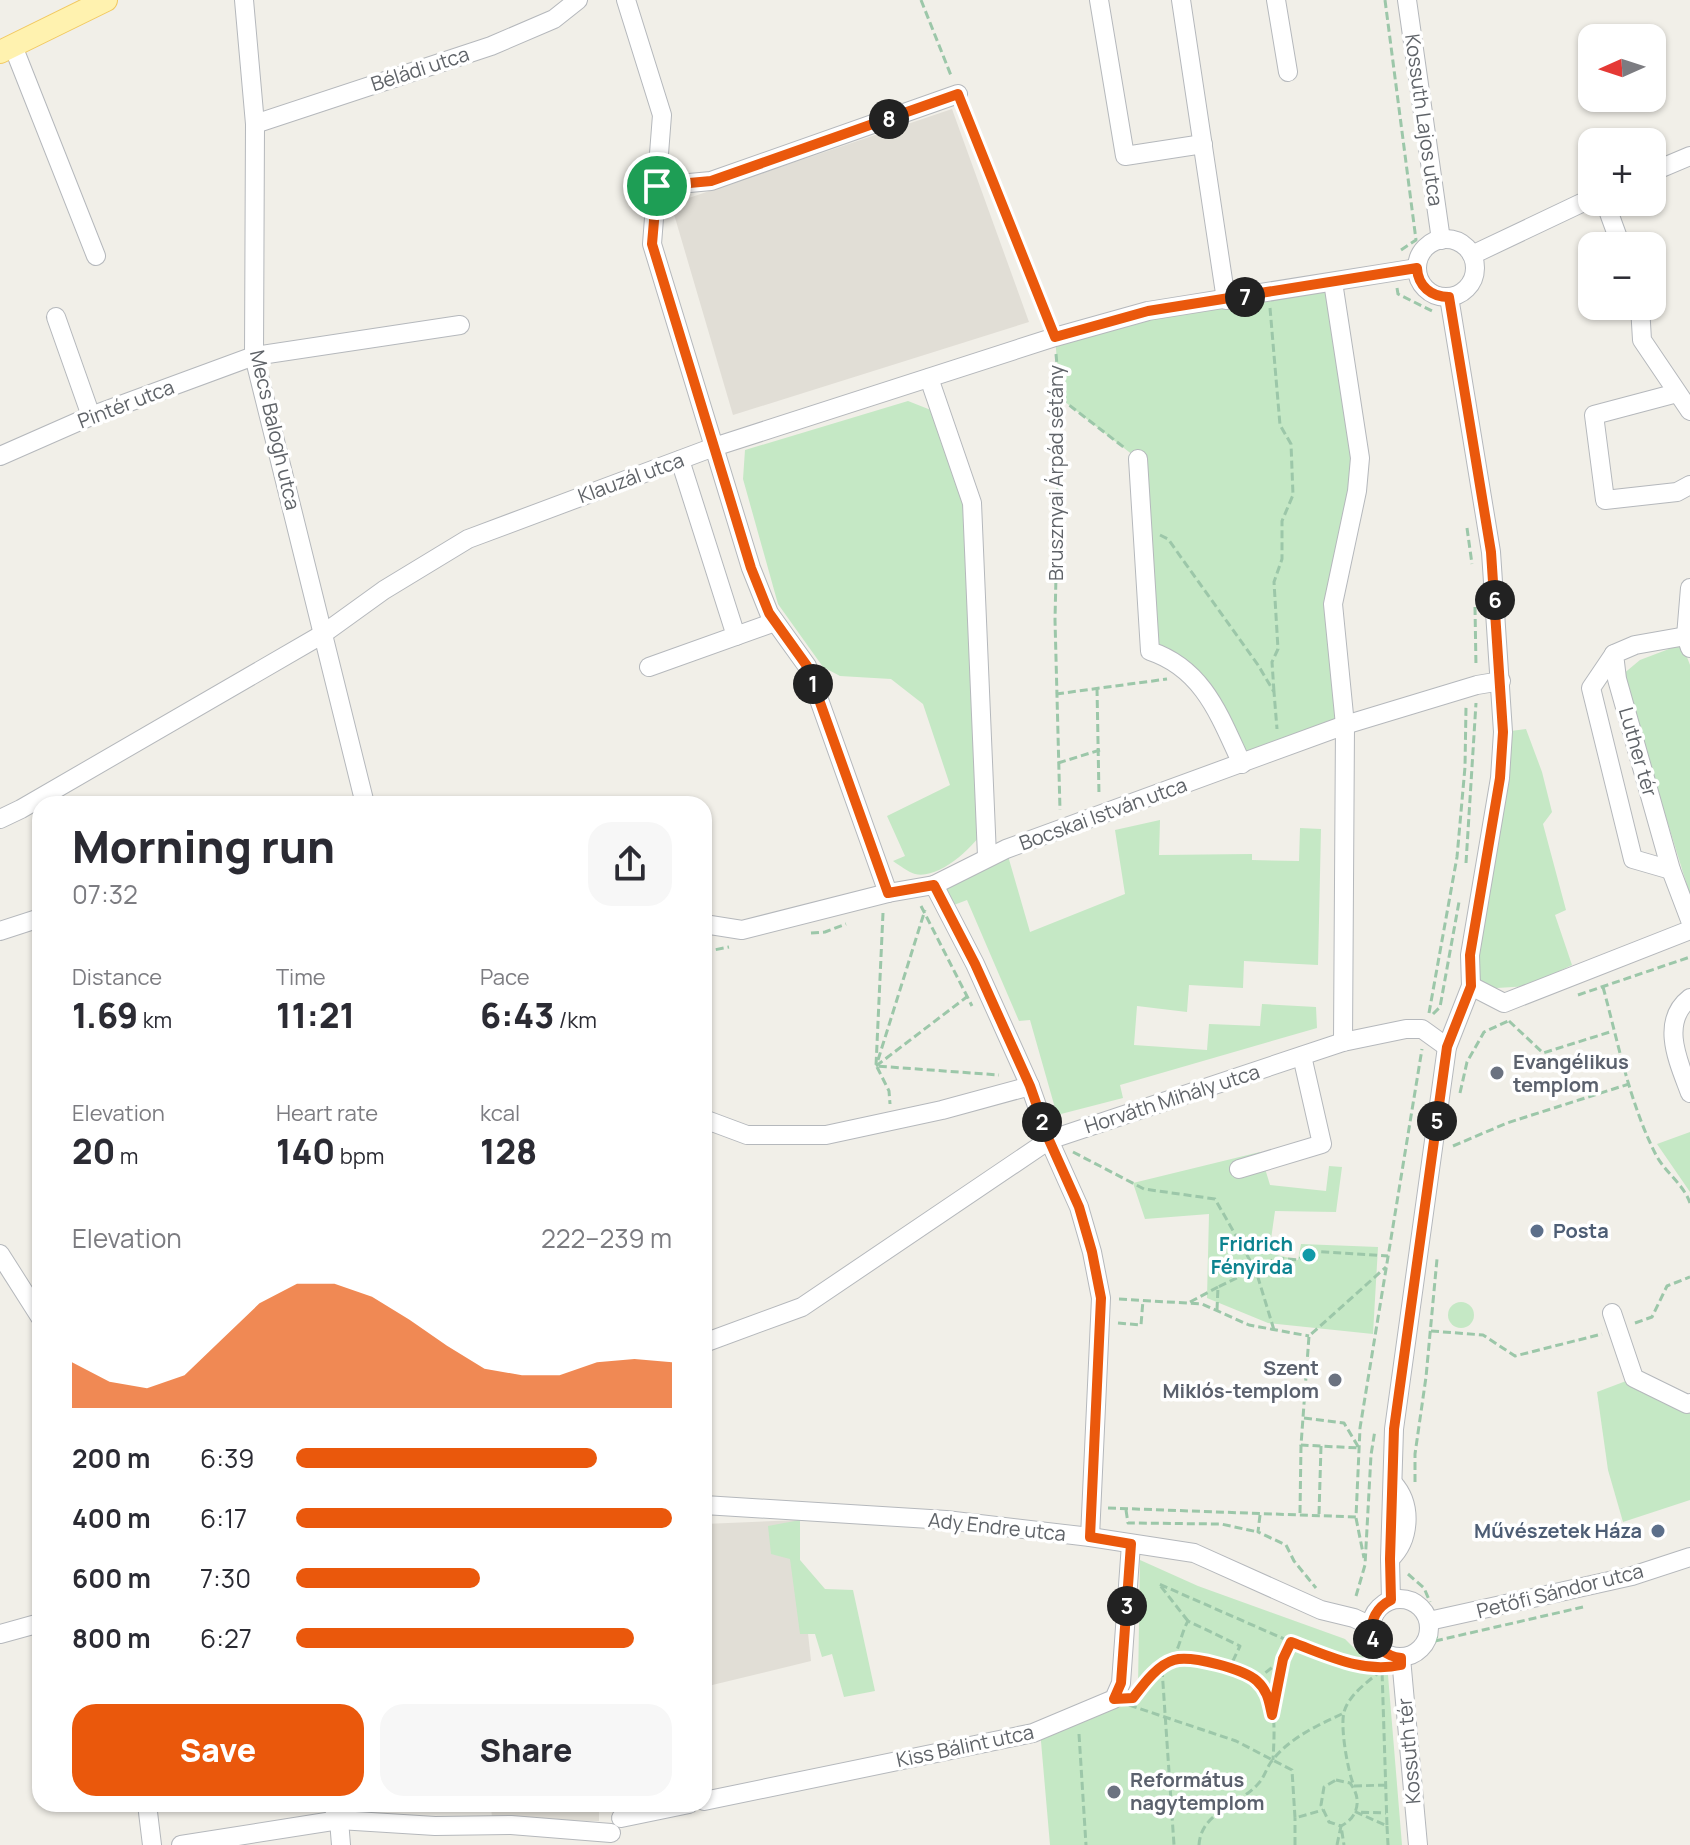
<!DOCTYPE html>
<html lang="en">
<head>
<meta charset="utf-8">
<style>
  body { margin:0; font-family:Manrope,sans-serif; background:#f7f7f7; color:#2b2b33; height:100vh; display:flex; flex-direction:column; font-size:30px; white-space:nowrap }
  * { box-sizing:border-box; margin:0 }
  p { font-size:26px; color:#7c7c81 }
  .icon { flex:none; width:44px; height:44px; fill:none; stroke:currentColor; stroke-width:2; stroke-linecap:round; stroke-linejoin:round }
  .map { position:relative; flex:1; overflow:hidden }
  .drawer { position:absolute; left:32px; top:796px; width:680px; height:1016px; display:flex; flex-direction:column; background:#fff; border-radius:24px; box-shadow:0 2px 6px #0004 }
  .drawer>* { flex:none }
  .needle { width:52px; rotate:267deg }
  .tools { position:absolute; left:1578px; top:24px; display:grid; gap:16px }
  .tools a { display:grid; place-items:center; width:88px; height:88px; border-radius:16px; background:#fff; box-shadow:0 2px 6px #0004; font-size:40px }
  .pin { position:absolute; display:grid; place-items:center; width:68px; height:68px; color:#fff; margin:-34px; border:4px solid #fff; border-radius:50%; box-shadow:0 2px 8px #0007 }
  .km { position:absolute; width:40px; height:40px; margin:-20px; border-radius:50%; background:#222; color:#fff; font-size:22px; line-height:40px; text-align:center }
  .round { display:grid; place-items:center; flex:none; width:84px; height:84px; border-radius:24px; background:#f7f7f7 }
  .headline { display:flex; align-items:center; justify-content:space-between; height:136px; padding:0 40px }
  h1 { font-size:44px; font-weight:800; line-height:60px }
  .metrics { display:grid; grid-template-columns:repeat(3,1fr); gap:12px; height:136px; padding:8px 40px }
  .metrics div { display:grid; align-content:center }
  .metrics b { font-size:34px; font-weight:800 }
  .metrics small { font-size:22px; font-weight:400 }
  .metrics p { font-size:22px }
  .chart { height:224px; padding:16px 40px }
  .chart p { display:flex; justify-content:space-between }
  .chart svg { width:100%; height:144px; margin-top:8px; fill:#ea580c; opacity:.7 }
  .cta { display:flex; gap:16px; margin-top:auto; padding:16px 40px }
  .cta a { flex:1; height:92px; border-radius:24px; background:#ea580c; color:#fff; font-size:32px; font-weight:800; line-height:92px; text-align:center }
  .cta a+a { background:#f7f7f7; color:#2b2b33 }
  ul { padding:0 40px; list-style:none; font-size:26px }
  li { display:grid; grid-template-columns:128px 96px 1fr; align-items:center; height:60px }
  li i { height:20px; border-radius:10px; background:#ea580c }
  .map>svg:first-child { display:block }
  .education { fill:#e1ded6 }
  .green { fill:#c5e8c5 }
  .lines { fill:none; stroke-linecap:round; stroke-linejoin:round }
  .minor-casing { stroke:#b5b8bc; stroke-width:20 }
  .major-casing { stroke:#f2c960; stroke-width:24 }
  .path { stroke:#9cc7a9; stroke-width:3; stroke-dasharray:8 4; stroke-linecap:butt }
  .minor { stroke:#fff; stroke-width:18 }
  .major { stroke:#fff2af; stroke-width:22 }
  .route-casing { stroke:#fff; stroke-width:16 }
  .route { stroke:#ea580c; stroke-width:10 }
  .worship-dot { fill:#6b7280; stroke:#fff; stroke-width:3 }
  .service-dot { fill:#5c6f8a; stroke:#fff; stroke-width:3 }
  .culture-dot { fill:#0f9aa8; stroke:#fff; stroke-width:3 }
  .labels { text-anchor:middle; stroke-width:7; stroke-linejoin:round; paint-order:stroke }
  .street-label { font-size:20px; fill:#5f6368; stroke:#fff }
  .worship-label { font-size:20px; font-weight:bold; fill:#5b616d; stroke:#fff; text-anchor:start }
  .service-label { font-size:20px; font-weight:bold; fill:#4e5e75; stroke:#fff; text-anchor:start }
  .culture-label { font-size:20px; font-weight:bold; fill:#0d838f; stroke:#fff; text-anchor:end }
</style>
</head>
<body>
<div class="map">
<svg width="1690" height="1845" viewBox="0 0 1690 1845">
  <rect width="100%" height="100%" fill="#f1efe8"/>
  <g class="education">
    <polygon points="952,109 1029,322 733,415 671,204"/>
    <polygon points="800,1520 800,1560 811,1661 704,1687 704,1524"/>
    <polygon points="491,1804 599,1804 599,1821 492,1820"/>
  </g>
  <g class="green">
    <polygon points="1333,282 1360,458 1333,604 1345,725 1242,764 1211,698 1150,651 1138,459 1060,398 1055,337"/>
    <path d="M908 401 941 414 972 503 986 827C975 846 939 880 915 874 908 872 899 865 893 861L905 856 887 816 950 785 923 704 891 679 840 676 823 667 778 604 743 479 745 450Z"/>
    <polygon points="1682,644 1690,665 1690,895 1622,675 1640,660"/>
    <polygon points="1526,729 1542,772 1552,812 1543,824 1566,910 1555,915 1572,965 1528,986 1480,989 1470,955 1503,732"/>
    <polygon points="1160,820 1159,855 1252,854 1252,860 1299,861 1300,828 1321,829 1318,965 1244,961 1243,988 1189,985 1187,1012 1137,1006 1134,1045 1207,1050 1209,1024 1260,1026 1262,1004 1316,1007 1317,1028 1120,1085 1123,1098 1057,1115 1030,1020 1019,1021 967,900 946,908 934,885 1006,849 1030,932 1125,894 1115,830"/>
    <polygon points="1690,1132 1690,1192 1657,1144"/>
    <polygon points="1260,1152 1270,1185 1326,1191 1329,1166 1342,1167 1336,1212 1275,1211 1269,1253 1298,1260 1301,1244 1378,1247 1373,1334 1268,1323 1207,1298 1209,1214 1145,1219 1133,1183"/>
    <circle cx="1461" cy="1315" r="13"/>
    <polygon points="1634,1378 1690,1403 1690,1500 1623,1522 1608,1470 1597,1392"/>
    <polygon points="800,1520 800,1560 825,1589 853,1590 875,1691 844,1697 832,1654 822,1657 815,1634 800,1634 790,1559 771,1554 768,1526"/>
    <polygon points="1140,1560 1198,1586 1345,1639 1365,1659 1387,1663 1402,1845 1050,1845 1040,1730 1138,1687"/>
  </g>
  <g class="lines">
    <defs>
      <g id="minor">
        <polyline points="244,0 255,124 254,356 365,804"/>
        <polyline points="626,0 662,115 652,244 751,568 769,613 807,666 888,893"/>
        <polyline points="1099,0 1125,156 1203,144"/>
        <polyline points="1181,0 1226,300"/>
        <polyline points="1276,0 1288,72"/>
        <polyline points="1407,0 1441,240"/>
        <polyline points="13,46 96,256"/>
        <polyline points="255,124 491,46 554,19 578,0"/>
        <polyline points="1652,172 1690,156"/>
        <polyline points="657,186 711,181 958,94"/>
        <polyline points="1605,202 1621,246"/>
        <circle cx="1446" cy="268" r="29"/>
        <polyline points="1472,255 1592,198"/>
        <polyline points="1333,282 1360,458 1357,491 1333,604 1345,725 1343,1042"/>
        <polyline points="1640,306 1642,340 1690,411"/>
        <polyline points="56,317 91,416"/>
        <polyline points="929,378 972,503 987,856"/>
        <polyline points="1677,393 1594,415 1605,500 1677,492 1690,485"/>
        <polyline points="0,456 91,416 254,356 460,325"/>
        <path d="M1138 459 1150 651C1204 669 1220 717 1242 764"/>
        <polyline points="680,460 736,636"/>
        <polyline points="1690,588 1686,636 1690,648"/>
        <polyline points="1686,636 1635,645 1614,654 1617,679 1671,870 1690,920"/>
        <polyline points="1614,654 1591,688 1633,859 1671,870"/>
        <polyline points="649,667 775,622"/>
        <polyline points="0,819 21,809 323,634 384,590 468,539 714,447 1055,337 1148,311 1417,268"/>
        <polyline points="934,885 975,964 1030,1086 1049,1140 1079,1207 1092,1252 1101,1298 1090,1537"/>
        <polyline points="704,924 742,930 888,893 934,885 1006,849 1345,725 1477,685 1501,681"/>
        <polyline points="0,931 40,918"/>
        <polyline points="1471,986 1504,1003 1690,930"/>
        <path d="M1690 998C1659 1022 1679 1063 1690 1093"/>
        <polyline points="704,1119 747,1135 826,1135 942,1110 1030,1086"/>
        <polyline points="1239,1169 1322,1144 1302,1056"/>
        <polyline points="0,1254 40,1317"/>
        <polyline points="1612,1313 1634,1378 1687,1404 1690,1403"/>
        <polyline points="704,1343 802,1307 1049,1140 1343,1042 1406,1029 1422,1029 1447,1047"/>
        <polyline points="704,1505 946,1520 1090,1537 1194,1553 1321,1610 1354,1618 1371,1626"/>
        <path d="M1390 1559C1410 1540 1413 1505 1393 1483"/>
        <circle cx="1400" cy="1628" r="29"/>
        <polyline points="1391,1600 1390,1559 1394,1429 1447,1047 1471,986 1470,955 1500,778 1503,732 1491,552 1449,297"/>
        <polyline points="1429,1621 1632,1576 1690,1557"/>
        <polyline points="0,1634 40,1623"/>
        <polyline points="1401,1658 1418,1845"/>
        <polyline points="704,1801 1033,1733 1114,1699 1121,1683 1131,1544"/>
        <polyline points="147,1804 152,1845"/>
        <polyline points="332,1804 339,1820 341,1845"/>
        <polyline points="621,1818 689,1804"/>
        <polyline points="181,1845 339,1820 435,1826 511,1825 611,1833"/>
      </g>
      <polyline id="major" points="0,52 106,0"/>
    </defs>
    <use href="#minor" class="minor-casing"/>
    <use href="#major" class="major-casing"/>
    <g class="path">
      <polyline points="921,0 952,78"/>
      <polyline points="1385,0 1416,240 1398,252"/>
      <polyline points="965,111 1048,320"/>
      <polyline points="1397,288 1398,294 1432,311"/>
      <polyline points="1270,308 1280,425 1291,444 1293,495 1282,521 1282,559 1274,582 1278,649 1272,662 1274,692"/>
      <polyline points="1056,354 1060,398 1055,620 1060,810"/>
      <polyline points="1060,398 1126,449"/>
      <polyline points="1467,528 1472,564"/>
      <polyline points="1160,535 1168,539 1258,665 1274,692 1277,729"/>
      <polyline points="1475,607 1476,667"/>
      <polyline points="1097,688 1099,795"/>
      <polyline points="1056,694 1167,679"/>
      <polyline points="1058,763 1100,750"/>
      <polyline points="1466,863 1476,703"/>
      <polyline points="921,906 972,1006"/>
      <polyline points="883,913 876,1066 999,1075"/>
      <polyline points="811,933 825,932 846,924"/>
      <polyline points="704,952 729,947"/>
      <path d="M1603 987C1618 1042 1629 1101 1655 1153 1664 1172 1683 1183 1690 1203"/>
      <polyline points="1578,995 1690,957"/>
      <polyline points="1429,1013 1457,857 1465,767 1466,707"/>
      <polyline points="1433,1014 1440,1007 1459,902"/>
      <polyline points="1509,1021 1543,1053 1613,1031"/>
      <polyline points="878,1060 925,910"/>
      <polyline points="876,1066 968,996"/>
      <polyline points="877,1067 889,1091 890,1104"/>
      <polyline points="1460,1093 1467,1062 1484,1032 1508,1021"/>
      <polyline points="1453,1146 1507,1123 1629,1084"/>
      <polyline points="1073,1152 1144,1189 1215,1199 1256,1271 1274,1330"/>
      <polyline points="1256,1271 1276,1258 1298,1260 1311,1251 1388,1256"/>
      <polyline points="1119,1299 1202,1304 1249,1325 1309,1336"/>
      <polyline points="1190,1302 1218,1287"/>
      <polyline points="1217,1310 1218,1287 1255,1269"/>
      <polyline points="1118,1323 1141,1325 1143,1300"/>
      <polyline points="1635,1323 1652,1317 1667,1286 1690,1277"/>
      <polyline points="1431,1331 1483,1335 1515,1356 1602,1334"/>
      <polyline points="1304,1418 1344,1423 1359,1448 1301,1445 1309,1336 1386,1267"/>
      <polyline points="1415,1482 1415,1454 1426,1377 1437,1259"/>
      <polyline points="1108,1508 1356,1517 1360,1428 1422,1049"/>
      <polyline points="1126,1510 1128,1523 1221,1524 1258,1532"/>
      <polyline points="1300,1513 1301,1445"/>
      <polyline points="1319,1514 1321,1446"/>
      <polyline points="1260,1515 1258,1532 1286,1545 1294,1561 1316,1588"/>
      <polyline points="1356,1518 1364,1558"/>
      <polyline points="1408,1574 1424,1588 1430,1602"/>
      <polyline points="1356,1596 1365,1565 1371,1455 1375,1430"/>
      <polyline points="1188,1621 1159,1584 1291,1642"/>
      <polyline points="1354,1638 1374,1669 1386,1669"/>
      <polyline points="1435,1641 1583,1607"/>
      <polyline points="1418,1656 1426,1651 1437,1636"/>
      <path d="M1172 1660C1199 1658 1257 1669 1269 1696 1276 1715 1274 1740 1273 1760"/>
      <polyline points="1162,1669 1174,1845"/>
      <polyline points="1256,1680 1283,1659 1291,1642 1340,1660 1374,1669"/>
      <path d="M1137 1692C1147 1679 1164 1672 1172 1659 1180 1648 1181 1633 1188 1621L1240 1646 1229 1669"/>
      <polyline points="1129,1705 1236,1741 1292,1770 1295,1818 1323,1810"/>
      <polyline points="1272,1711 1283,1659"/>
      <polyline points="1079,1734 1086,1845"/>
      <path d="M1336 1780 1350 1783C1362 1798 1359 1817 1341 1826L1329 1822 1321 1805 1324 1787Z"/>
      <path d="M1386 1785 1354 1786C1348 1772 1340 1728 1344 1712 1349 1694 1369 1681 1382 1670L1387 1826 1356 1812 1386 1813"/>
      <polyline points="1387,1826 1388,1845"/>
      <path d="M1199 1845C1201 1812 1238 1806 1258 1784 1264 1778 1266 1769 1271 1762 1289 1738 1318 1725 1344 1713"/>
      <polyline points="1295,1845 1295,1818"/>
      <polyline points="1337,1845 1341,1826 1344,1845"/>
    </g>
    <use href="#minor" class="minor"/>
    <use href="#major" class="major"/>
  </g>
  <g class="lines">
    <defs>
      <path id="route" d="M958 94 1055 337 1148 311 1417 268C1418 286 1431 297 1449 297L1491 552 1503 732 1500 778 1470 955 1471 986 1447 1047 1394 1429 1390 1559 1391 1600C1361 1615 1368 1654 1401 1658V1665C1363 1674 1327 1655 1291 1642L1283 1659 1272 1715C1269 1702 1268 1691 1257 1681 1244 1669 1191 1655 1174 1660 1157 1665 1143 1685 1133 1698L1114 1699 1121 1683 1131 1544 1090 1537 1101 1298 1092 1252 1079 1207 1049 1140 1030 1086 975 964 934 885 888 893 807 666 769 613 751 568 652 244 657 186 711 181Z"/>
    </defs>
    <use href="#route" class="route-casing"/>
    <use href="#route" class="route"/>
  </g>
  <g class="worship-dot">
    <circle cx="1497" cy="1073" r="8"/>
    <circle cx="1335" cy="1380" r="8"/>
    <circle cx="1114" cy="1792" r="8"/>
  </g>
  <g class="service-dot">
    <circle cx="1537" cy="1231" r="8"/>
    <circle cx="1658" cy="1531" r="8"/>
  </g>
  <circle class="culture-dot" cx="1309" cy="1255" r="8"/>
  <g class="labels">
    <g class="street-label">
      <text transform="translate(420 69) rotate(-18)" y="7">Béládi utca</text>
      <text transform="translate(1424 120) rotate(82)" y="7">Kossuth Lajos utca</text>
      <text transform="translate(126 404) rotate(-21)" y="7">Pintér utca</text>
      <text transform="translate(275 430) rotate(77)" y="7">Mecs Balogh utca</text>
      <text transform="translate(1056 473) rotate(-90)" y="7">Brusznyai Árpád sétány</text>
      <text transform="translate(631 478) rotate(-20)" y="7">Klauzál utca</text>
      <text transform="translate(1638 752) rotate(74)" y="7">Luther tér</text>
      <text transform="translate(1103 814) rotate(-20)" y="7">Bocskai István utca</text>
      <text transform="translate(1172 1099) rotate(-18)" y="7">Horváth Mihály utca</text>
      <text transform="translate(997 1527) rotate(6)" y="7">Ady Endre utca</text>
      <text transform="translate(1560 1591) rotate(-14)" y="7">Petőfi Sándor utca</text>
      <text transform="translate(965 1746) rotate(-12)" y="7">Kiss Bálint utca</text>
      <text transform="translate(1409 1751) rotate(-95)" y="7">Kossuth tér</text>
    </g>
    <g class="worship-label">
      <text x="1513" y="1069">Evangélikus<tspan x="1513" dy="23">templom</tspan></text>
      <text x="1319" y="1375" text-anchor="end">Szent<tspan x="1319" dy="23">Miklós-templom</tspan></text>
      <text x="1130" y="1787">Református<tspan x="1130" dy="23">nagytemplom</tspan></text>
    </g>
    <g class="service-label">
      <text x="1553" y="1238">Posta</text>
      <text x="1642" y="1538" text-anchor="end">Művészetek Háza</text>
    </g>
    <g class="culture-label">
      <text x="1293" y="1251">Fridrich<tspan x="1293" dy="23">Fényirda</tspan></text>
    </g>
  </g>
</svg>
<div class="tools">
<a><svg class="needle" viewBox="-14 -14 28 28"><path d="M0-13l5 13h-10z" fill="#e53935"/><path d="M0 13l5-13h-10z" fill="#7c7c81"/></svg></a>
<a>+</a>
<a>−</a>
</div>
<div class="pin" style="left:657px;top:186px;background:#1e9e55"><svg class="icon" aria-label="arrive" viewBox="0 0 24 24"><path d="M6 21V4h12l-3 4 3 4H6"/></svg></div>
<b class="km" style="left:813px;top:684px">1</b>
<b class="km" style="left:1042px;top:1122px">2</b>
<b class="km" style="left:1127px;top:1606px">3</b>
<b class="km" style="left:1373px;top:1639px">4</b>
<b class="km" style="left:1437px;top:1121px">5</b>
<b class="km" style="left:1495px;top:600px">6</b>
<b class="km" style="left:1245px;top:297px">7</b>
<b class="km" style="left:889px;top:119px">8</b>
<section class="drawer">
<div class="headline"><div><h1>Morning run</h1><p>07:32</p></div><a class="round"><svg class="icon" aria-label="share" viewBox="0 0 24 24"><path d="M12 15V3M7 8l5-5 5 5M5 13v7h14v-7"/></svg></a></div>
<div class="metrics">
<div><p>Distance</p><b>1.69<small> km</small></b></div>
<div><p>Time</p><b>11:21</b></div>
<div><p>Pace</p><b>6:43<small> /km</small></b></div>
</div>
<div class="metrics">
<div><p>Elevation</p><b>20<small> m</small></b></div>
<div><p>Heart rate</p><b>140<small> bpm</small></b></div>
<div><p>kcal</p><b>128</b></div>
</div>
<div class="chart"><p><span>Elevation</span>222–239 m</p>
<svg viewBox="0 0 160 44" preserveAspectRatio="none"><path d="M0 44V30L10 36L20 38L30 34L40 23L50 12L60 6L70 6L80 10L90 17L100 25L110 32L120 34L130 34L140 30L150 29L160 30V44z"/></svg>
</div>
<ul>
<li><b>200 m</b>6:39<i style="width:80%"></i></li>
<li><b>400 m</b>6:17<i style="width:100%"></i></li>
<li><b>600 m</b>7:30<i style="width:49%"></i></li>
<li><b>800 m</b>6:27<i style="width:90%"></i></li>
</ul>
<div class="cta"><a>Save</a><a>Share</a></div>
</section>
</div>
</body>
</html>
